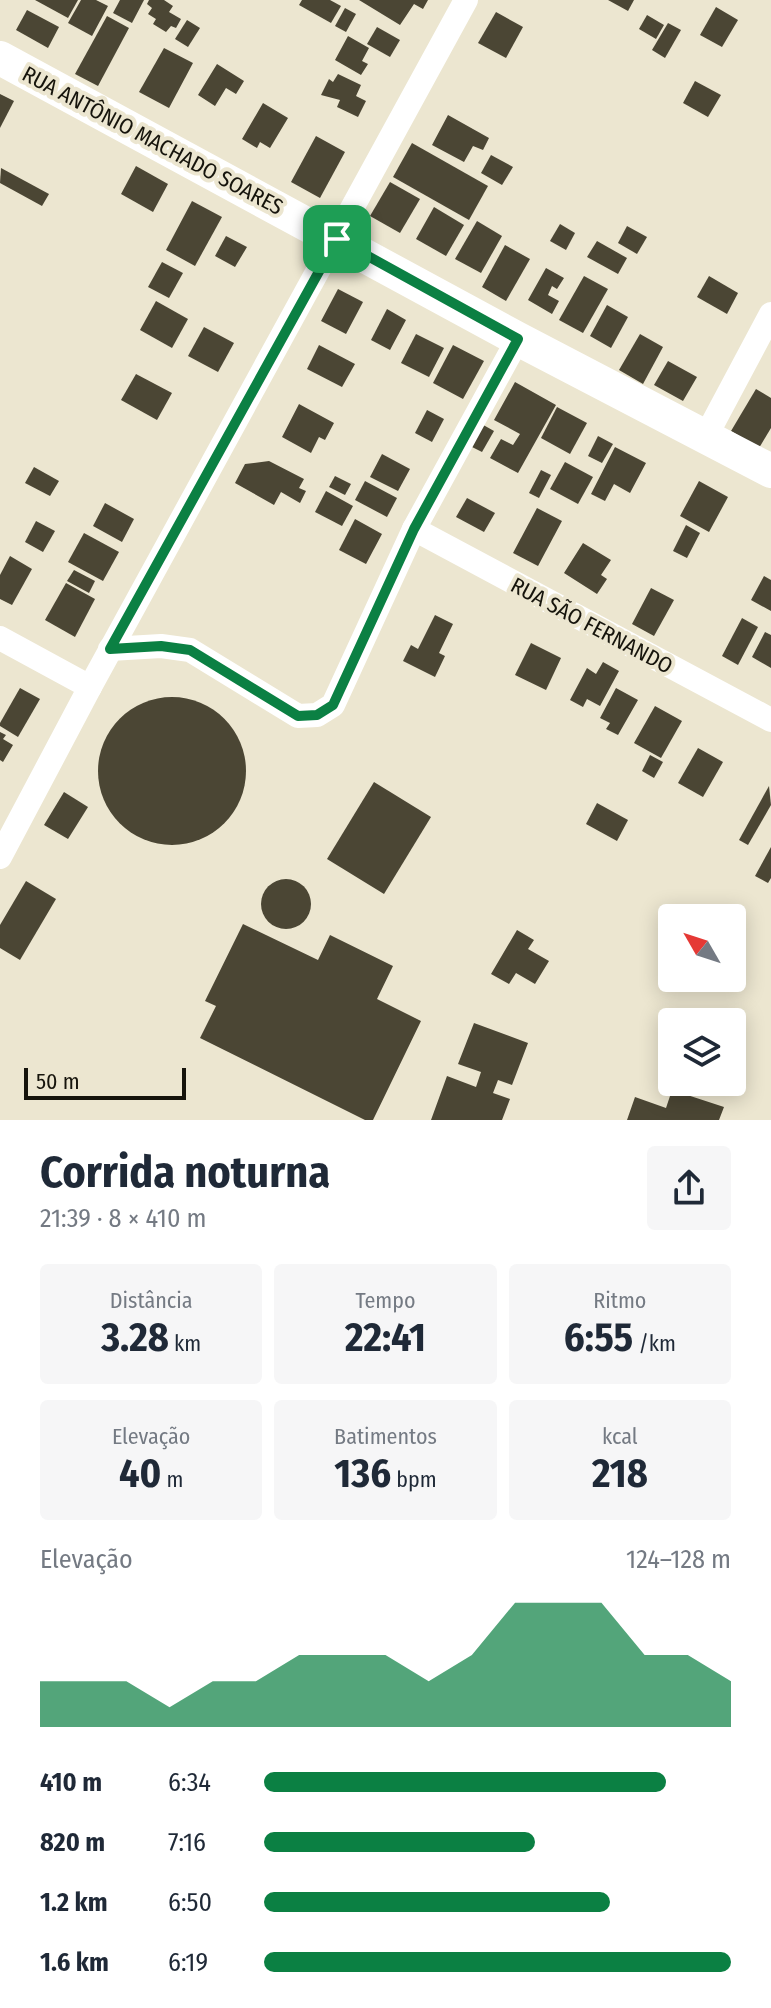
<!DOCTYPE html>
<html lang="pt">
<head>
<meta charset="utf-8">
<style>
  body { margin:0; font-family:"Fira Sans Condensed",sans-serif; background:#f6f6f7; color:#1f2937; height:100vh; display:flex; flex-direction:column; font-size:30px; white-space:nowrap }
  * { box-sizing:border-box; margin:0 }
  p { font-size:26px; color:#747a83 }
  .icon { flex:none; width:44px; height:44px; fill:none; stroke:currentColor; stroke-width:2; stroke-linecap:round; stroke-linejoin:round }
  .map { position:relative; height:1120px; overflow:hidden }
  .details { display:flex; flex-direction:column; background:#fff; flex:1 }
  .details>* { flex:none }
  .needle { width:52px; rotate:309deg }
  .buttons { position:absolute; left:658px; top:904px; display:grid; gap:16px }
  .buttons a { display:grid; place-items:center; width:88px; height:88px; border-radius:8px; background:#fff; box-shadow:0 4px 20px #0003; font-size:40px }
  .scale { position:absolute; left:24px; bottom:20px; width:162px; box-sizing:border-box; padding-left:8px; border:4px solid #16140c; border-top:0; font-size:22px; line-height:28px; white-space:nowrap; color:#16140c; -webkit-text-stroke:6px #ece6d0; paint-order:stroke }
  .pin { position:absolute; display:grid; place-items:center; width:68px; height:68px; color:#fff; margin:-34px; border-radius:16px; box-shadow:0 4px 12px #0006 }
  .round { display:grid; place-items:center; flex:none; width:84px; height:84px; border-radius:8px; background:#f6f6f7 }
  .overview { display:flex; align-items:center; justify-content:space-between; height:136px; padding:0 40px }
  h1 { font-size:44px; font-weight:700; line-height:60px }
  .metrics { display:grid; grid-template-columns:repeat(3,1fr); gap:12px; height:136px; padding:8px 40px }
  .metrics div { display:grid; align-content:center; border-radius:8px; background:#f6f6f7; text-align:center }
  .metrics b { font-size:40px; font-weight:700 }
  .metrics small { font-size:22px; font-weight:400 }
  .metrics p { font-size:22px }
  .chart { height:224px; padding:16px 40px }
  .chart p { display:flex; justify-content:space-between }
  .chart svg { width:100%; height:144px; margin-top:8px; fill:#0b8043; opacity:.7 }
  ul { padding:0 40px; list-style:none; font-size:26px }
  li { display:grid; grid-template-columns:128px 96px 1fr; align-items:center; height:60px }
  li i { height:20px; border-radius:10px; background:#0b8043 }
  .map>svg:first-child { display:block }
  .building { fill:#4b4634 }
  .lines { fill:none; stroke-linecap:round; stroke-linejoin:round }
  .street { stroke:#fff; stroke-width:24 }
  .secondary { stroke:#fff; stroke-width:34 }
  .route-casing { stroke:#fff; stroke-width:16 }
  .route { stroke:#0b8043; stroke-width:10 }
  .labels { text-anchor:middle; stroke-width:8; stroke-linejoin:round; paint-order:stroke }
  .street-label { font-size:22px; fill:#16140c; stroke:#ece6d0 }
</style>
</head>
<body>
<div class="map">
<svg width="771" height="1120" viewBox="0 0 771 1120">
  <rect width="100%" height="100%" fill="#ece6d0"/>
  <g class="building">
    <polygon points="35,0 78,0 68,18"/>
    <polygon points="81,0 96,0 108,6 92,36 68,23"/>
    <polygon points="120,0 144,0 132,23 113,13"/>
    <polygon points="149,0 164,0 173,6 169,12 181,19 176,28 171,26 166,32 153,24 156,19 148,14 152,8 147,4"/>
    <polygon points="302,0 330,0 341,6 331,23 299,5"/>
    <polygon points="359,0 428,0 423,9 414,4 400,25"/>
    <polygon points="608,0 634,0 628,11"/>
    <polygon points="716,7 738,20 722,47 700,35"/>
    <polygon points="345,8 356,14 346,32 335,26"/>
    <polygon points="27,10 59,27 48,48 16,30"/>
    <polygon points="496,12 523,27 506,58 478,43"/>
    <polygon points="647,15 664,25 656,39 639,29"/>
    <polygon points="107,16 129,28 98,86 75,74"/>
    <polygon points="187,20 200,28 188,47 175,39"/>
    <polygon points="668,23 681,30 665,58 652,50"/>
    <polygon points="377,27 400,40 390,57 367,44"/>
    <polygon points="348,36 369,48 362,61 368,64 361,75 335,60"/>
    <polygon points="164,48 193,63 169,108 139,92"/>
    <polygon points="217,64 244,81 236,94 226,88 215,106 198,95"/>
    <polygon points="338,74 361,85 356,96 366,101 358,117 337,107 340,100 321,95 329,79 333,82"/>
    <polygon points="695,81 721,95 708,117 683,103"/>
    <polygon points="0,94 14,101 0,128"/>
    <polygon points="263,103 288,118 270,148 260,142 257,148 242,139"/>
    <polygon points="448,115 489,138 483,150 473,146 464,162 432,145"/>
    <polygon points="316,136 345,152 320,198 291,182"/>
    <polygon points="412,143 488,186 469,220 393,177"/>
    <polygon points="491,155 513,167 502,185 481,173"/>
    <polygon points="136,166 168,184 153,212 121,194"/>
    <polygon points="1,168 49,194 42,206 0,183"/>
    <polygon points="390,182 420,199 400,233 370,216"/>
    <polygon points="192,201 222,217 195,266 166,250"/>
    <polygon points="434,207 464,225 446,256 416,239"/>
    <polygon points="477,221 502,236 481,273 455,259"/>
    <polygon points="560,224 575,233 566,250 550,241"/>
    <polygon points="627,226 647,237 637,254 618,243"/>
    <polygon points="226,236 247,247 235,267 215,256"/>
    <polygon points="597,241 627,258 618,274 587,257"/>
    <polygon points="505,245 530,259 506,301 482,287"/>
    <polygon points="162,262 183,273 169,298 148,287"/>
    <polygon points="546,268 564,278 557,289 552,286 548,295 559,301 552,314 528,300"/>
    <polygon points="584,276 608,289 583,333 559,320"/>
    <polygon points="709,276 738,293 727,314 697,297"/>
    <polygon points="338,289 363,302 346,334 321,321"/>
    <polygon points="156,301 188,319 172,348 140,330"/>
    <polygon points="607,305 628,317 611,348 590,336"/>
    <polygon points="387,309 406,320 390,350 371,340"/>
    <polygon points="204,327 234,343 218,372 188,356"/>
    <polygon points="416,334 444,348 429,377 401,363"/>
    <polygon points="640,334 663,347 643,384 619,370"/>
    <polygon points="319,345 355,364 342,387 307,369"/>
    <polygon points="453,345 484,361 463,399 433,383"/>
    <polygon points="668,361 697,377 683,401 654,385"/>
    <polygon points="136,374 172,393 157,420 121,400"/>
    <polygon points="515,382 556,405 518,473 490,458 501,439 513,445 520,434 494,420"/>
    <polygon points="756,389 771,398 771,428 759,448 731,431"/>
    <polygon points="299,404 334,423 325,440 319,437 311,453 282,437"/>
    <polygon points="557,407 587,423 570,454 541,438"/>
    <polygon points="427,410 444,419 432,442 415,433"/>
    <polygon points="478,422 494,431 482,452 466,444"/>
    <polygon points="598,436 613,444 602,463 588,456"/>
    <polygon points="615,447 646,463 630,493 614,484 605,501 591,494"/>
    <polygon points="382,454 410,469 398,491 370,477"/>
    <polygon points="269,461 304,479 299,488 306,491 300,503 281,492 274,505 235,483 245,464"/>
    <polygon points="565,462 593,477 578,504 550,489"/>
    <polygon points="34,467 59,481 50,496 25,483"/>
    <polygon points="541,470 551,475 539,498 529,493"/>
    <polygon points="335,476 351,484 345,495 329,487"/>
    <polygon points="365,481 397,498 387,517 355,500"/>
    <polygon points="699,481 728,497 709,532 680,516"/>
    <polygon points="326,491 353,506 342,526 315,512"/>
    <polygon points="467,498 495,513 484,532 456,517"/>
    <polygon points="105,503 134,519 122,542 93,526"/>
    <polygon points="537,508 562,521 538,566 513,553"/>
    <polygon points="355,519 382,534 366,564 339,550"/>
    <polygon points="36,521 55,531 43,552 25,542"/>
    <polygon points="686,525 700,533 687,558 673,551"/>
    <polygon points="84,533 119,552 103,581 68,562"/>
    <polygon points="583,543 611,560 601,575 607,579 597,594 564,573"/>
    <polygon points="10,556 32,569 12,605 0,599 0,575"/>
    <polygon points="74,570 95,581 89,593 67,581"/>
    <polygon points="764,576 771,580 771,611 751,600"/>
    <polygon points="66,583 95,599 75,637 45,620"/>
    <polygon points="651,588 674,600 654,636 632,624"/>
    <polygon points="435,615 453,624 439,653 445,656 435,677 403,661 411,645 418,649"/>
    <polygon points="742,618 758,627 738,665 722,656"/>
    <polygon points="765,632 771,635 771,668 752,657"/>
    <polygon points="531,643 561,658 546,690 515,675"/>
    <polygon points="603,662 619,671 600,706 587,699 583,707 570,700 587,668 596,674"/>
    <polygon points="20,688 40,699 18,737 0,726 0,723"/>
    <polygon points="616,688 638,700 618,735 606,729 610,723 600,718"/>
    <circle cx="172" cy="771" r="74"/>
    <polygon points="655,706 682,721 661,758 634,743"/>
    <polygon points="0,732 6,735 3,739 13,745 3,762 0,760"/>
    <polygon points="698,748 723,762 703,797 678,783"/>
    <polygon points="650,755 663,762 654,778 642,771"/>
    <polygon points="374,782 431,817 384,894 327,859"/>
    <polygon points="769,786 771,805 748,845 739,840"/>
    <polygon points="64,792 88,807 68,839 44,825"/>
    <polygon points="597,803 628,820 617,841 586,824"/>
    <polygon points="771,847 771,878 768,883 755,876"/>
    <circle cx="286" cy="904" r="25"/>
    <polygon points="26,881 56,899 20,960 0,948 0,925"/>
    <polygon points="243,924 318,960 330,935 393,966 377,999 421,1021 373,1120 365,1120 200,1038 216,1006 205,1001"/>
    <polygon points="517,930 534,940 528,949 549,961 535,984 516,973 509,984 491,974"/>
    <polygon points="474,1023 528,1043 512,1085 498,1080 493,1093 510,1099 502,1120 431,1120 447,1076 476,1087 481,1072 458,1064"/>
    <polygon points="672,1090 724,1107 719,1120 627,1120 635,1097 666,1108"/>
  </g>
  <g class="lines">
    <g class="street">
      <polyline points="706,436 771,314"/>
      <polyline points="414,529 771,720"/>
      <polyline points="0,638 90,687"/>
      <polyline points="110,649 161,646 190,650 298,716 317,715 333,705 414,529 518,339"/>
      <polyline points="0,857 90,687 466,0"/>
    </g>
    <polyline class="secondary" points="0,58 518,339 771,471"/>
  </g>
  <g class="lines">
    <defs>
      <polygon id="route" points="337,239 518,339 414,529 333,705 317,715 298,716 190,650 161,646 110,649"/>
    </defs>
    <use href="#route" class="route-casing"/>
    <use href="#route" class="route"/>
  </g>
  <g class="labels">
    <g class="street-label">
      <text transform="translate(153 140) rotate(28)" y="8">RUA ANTÔNIO MACHADO SOARES</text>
      <text transform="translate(592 625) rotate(28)" y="8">RUA SÃO FERNANDO</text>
    </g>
  </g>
</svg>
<div class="buttons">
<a><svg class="needle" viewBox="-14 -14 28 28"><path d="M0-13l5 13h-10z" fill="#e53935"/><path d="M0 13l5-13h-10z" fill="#747a83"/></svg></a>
<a><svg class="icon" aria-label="layers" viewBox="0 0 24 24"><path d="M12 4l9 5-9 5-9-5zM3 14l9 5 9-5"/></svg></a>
</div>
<div class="scale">50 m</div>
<div class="pin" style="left:337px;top:239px;background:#1e9e55"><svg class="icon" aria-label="arrive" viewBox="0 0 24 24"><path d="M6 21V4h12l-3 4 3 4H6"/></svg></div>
</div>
<section class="details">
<div class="overview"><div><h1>Corrida noturna</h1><p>21:39 · 8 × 410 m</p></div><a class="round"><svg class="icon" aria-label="share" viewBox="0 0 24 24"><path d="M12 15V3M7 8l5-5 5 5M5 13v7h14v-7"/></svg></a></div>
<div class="metrics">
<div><p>Distância</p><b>3.28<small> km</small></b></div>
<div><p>Tempo</p><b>22:41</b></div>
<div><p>Ritmo</p><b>6:55<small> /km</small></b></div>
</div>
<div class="metrics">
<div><p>Elevação</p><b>40<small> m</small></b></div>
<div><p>Batimentos</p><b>136<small> bpm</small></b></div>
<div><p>kcal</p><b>218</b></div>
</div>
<div class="chart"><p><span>Elevação</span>124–128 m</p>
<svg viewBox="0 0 160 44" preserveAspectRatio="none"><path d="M0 44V30L10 30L20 30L30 38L40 30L50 30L60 22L70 22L80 22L90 30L100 22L110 6L120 6L130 6L140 22L150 22L160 30V44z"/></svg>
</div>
<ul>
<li><b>410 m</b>6:34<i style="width:86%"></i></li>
<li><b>820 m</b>7:16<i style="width:58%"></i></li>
<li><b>1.2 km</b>6:50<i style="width:74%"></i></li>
<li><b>1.6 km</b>6:19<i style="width:100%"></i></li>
</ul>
</section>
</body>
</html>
